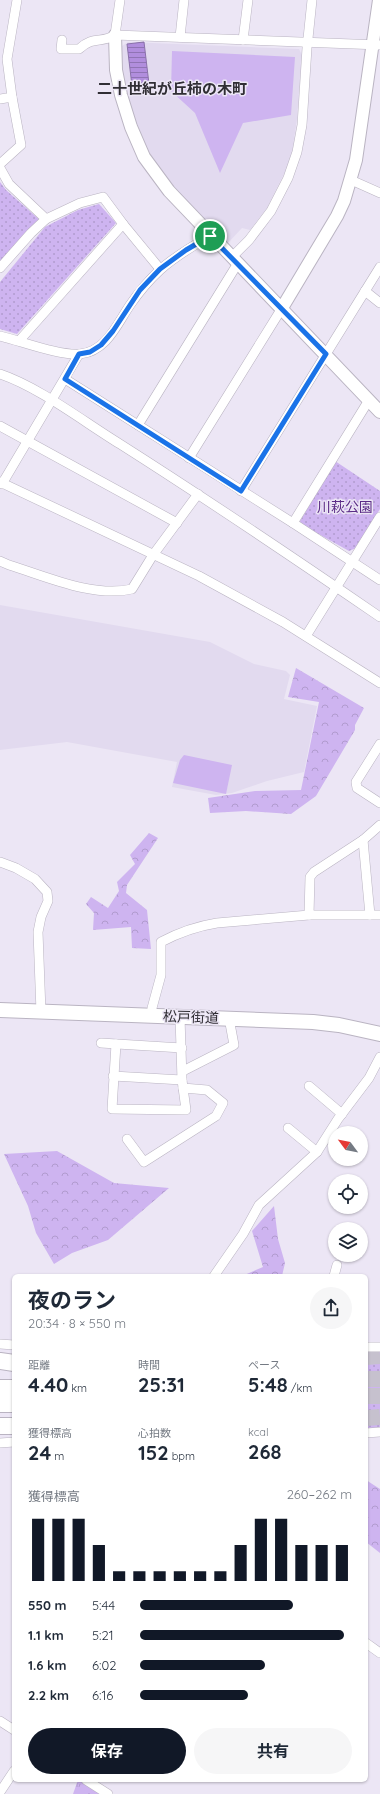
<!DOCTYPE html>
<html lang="ja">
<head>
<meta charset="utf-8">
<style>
  body { margin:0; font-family:Quicksand,"Noto Sans JP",sans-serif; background:#f6f6f7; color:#1f2937; height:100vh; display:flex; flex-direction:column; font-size:15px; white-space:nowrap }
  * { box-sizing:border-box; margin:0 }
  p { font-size:13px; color:#747a83 }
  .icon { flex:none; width:22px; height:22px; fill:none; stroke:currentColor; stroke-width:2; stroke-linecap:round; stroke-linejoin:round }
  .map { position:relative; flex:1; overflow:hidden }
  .side { position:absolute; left:12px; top:1274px; width:356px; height:508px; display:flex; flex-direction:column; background:#fff; border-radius:6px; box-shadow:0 1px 3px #0004 }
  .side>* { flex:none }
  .needle { width:26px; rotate:302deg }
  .tools { position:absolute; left:328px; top:1126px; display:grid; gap:8px }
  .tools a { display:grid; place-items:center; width:40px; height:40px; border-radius:50%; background:#fff; box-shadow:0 1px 3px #0004; font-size:20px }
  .pin { position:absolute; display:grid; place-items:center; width:34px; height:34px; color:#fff; margin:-17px; border:2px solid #fff; border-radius:50%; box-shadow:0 1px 4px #0007 }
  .round { display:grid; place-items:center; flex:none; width:42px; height:42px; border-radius:21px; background:#f6f6f7 }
  .summary { display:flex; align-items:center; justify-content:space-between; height:68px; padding:0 16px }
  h1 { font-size:22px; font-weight:700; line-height:30px }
  .stats { display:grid; grid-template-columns:repeat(3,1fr); gap:6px; height:68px; padding:4px 16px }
  .stats div { display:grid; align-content:center }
  .stats b { font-size:20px; font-weight:700 }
  .stats small { font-size:11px; font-weight:400 }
  .stats p { font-size:11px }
  .chart { height:112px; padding:8px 16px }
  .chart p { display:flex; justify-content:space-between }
  .chart svg { width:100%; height:72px; margin-top:4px; stroke:#111827; stroke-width:6 }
  .primary-button { display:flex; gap:8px; margin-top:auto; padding:8px 16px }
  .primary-button a { flex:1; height:46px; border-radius:24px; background:#111827; color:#fff; font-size:16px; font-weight:700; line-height:46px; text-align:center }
  .primary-button a+a { background:#f6f6f7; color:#1f2937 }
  ul { padding:0 16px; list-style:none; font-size:13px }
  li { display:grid; grid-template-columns:64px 48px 1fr; align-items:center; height:30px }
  li i { height:10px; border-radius:5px; background:#111827 }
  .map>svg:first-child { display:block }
  .built { fill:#e2daef }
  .grass { fill:url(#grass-tufts) }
  .forest { fill:url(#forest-crowns) }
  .park { fill:url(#park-dots) }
  .pitch { fill:#ceb4f0 }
  .water { fill:url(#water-rules); stroke:#8a71aa }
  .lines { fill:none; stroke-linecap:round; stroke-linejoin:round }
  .highway-tunnel { stroke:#c6c1ce; stroke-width:16; stroke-dasharray:16 8; stroke-linecap:butt }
  .street-casing { stroke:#bab4c2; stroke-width:10 }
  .secondary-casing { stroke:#bab4c2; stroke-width:14 }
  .primary-casing { stroke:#bab4c2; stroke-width:16 }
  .highway-casing { stroke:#bab4c2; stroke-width:18 }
  .street { stroke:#fff; stroke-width:9 }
  .secondary { stroke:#fff; stroke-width:12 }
  .primary { stroke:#fff; stroke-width:14 }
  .highway { stroke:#fff; stroke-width:16 }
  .route-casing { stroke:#fff; stroke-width:8 }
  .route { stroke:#1a73e8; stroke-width:5 }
  .labels { text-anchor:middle; stroke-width:3; stroke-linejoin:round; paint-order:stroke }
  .park-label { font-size:14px; fill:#5b2c87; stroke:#ece6f5 }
  .street-label { font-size:14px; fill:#302e34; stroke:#ece6f5 }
  .neighbourhood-label { font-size:15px; font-weight:bold; fill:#302e34; stroke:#ece6f5 }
</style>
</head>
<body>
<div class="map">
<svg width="380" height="1794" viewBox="0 0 380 1794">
  <defs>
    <pattern id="grass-tufts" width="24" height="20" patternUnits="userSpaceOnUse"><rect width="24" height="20" fill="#ceb4f0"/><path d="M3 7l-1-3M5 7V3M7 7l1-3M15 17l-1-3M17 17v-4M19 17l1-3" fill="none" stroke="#b19bce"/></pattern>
    <pattern id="forest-crowns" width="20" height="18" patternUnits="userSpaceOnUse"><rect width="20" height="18" fill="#ceb4f0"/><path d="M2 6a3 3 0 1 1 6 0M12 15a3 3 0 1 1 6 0" fill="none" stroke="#b19bce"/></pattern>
    <pattern id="park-dots" width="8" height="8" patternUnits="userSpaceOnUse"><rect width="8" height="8" fill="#ceb4f0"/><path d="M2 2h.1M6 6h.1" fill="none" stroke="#b19bce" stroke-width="1.8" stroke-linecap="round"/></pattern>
    <pattern id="water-rules" width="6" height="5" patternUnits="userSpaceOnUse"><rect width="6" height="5" fill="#b18edd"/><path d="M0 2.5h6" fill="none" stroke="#9074b4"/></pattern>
  </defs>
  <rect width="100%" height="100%" fill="#ece6f5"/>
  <g class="built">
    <polygon points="128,42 299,49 302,55 297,119 291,160 267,208 250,230 242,228 227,244 181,195 161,171 149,153 132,112 122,70 122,46"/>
    <polygon points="0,605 210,642 254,664 286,671 290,675 284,699 317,706 304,772 267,781 232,793 216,795 172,787 177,762 67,742 0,750"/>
  </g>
  <polygon class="grass" points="78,1780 82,1780 103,1794 73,1794"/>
  <g class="forest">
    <polygon points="296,668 364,708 355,725 355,730 316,796 291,814 246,811 210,813 208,798 255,791 301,790 319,702 288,697"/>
    <polygon points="149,833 158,838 127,885 126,893 147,910 151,949 132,948 131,927 93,930 94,913 86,904 91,897 108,908 119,891 117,882 135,864 130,855"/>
    <polygon points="57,1151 114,1183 169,1188 108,1240 72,1253 54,1264 36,1233 28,1206 4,1154"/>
    <polygon points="274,1206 278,1239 285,1263 282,1276 242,1276 263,1267 252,1231"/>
    <polygon points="366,1480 380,1489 380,1553 366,1542"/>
  </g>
  <g class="park">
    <polygon points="0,182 6,190 42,222 0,262"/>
    <polygon points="99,204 116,223 17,334 0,329 0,282 45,227 78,210"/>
    <polygon points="335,461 380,491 380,509 356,548 349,551 299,523"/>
    <polygon points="380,1352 380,1428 366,1428 366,1353"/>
  </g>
  <g class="pitch">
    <polygon points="172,51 295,57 291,115 243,123 220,173 195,113 171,91"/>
    <polygon points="184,755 232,765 226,794 173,783 180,760"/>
  </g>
  <polygon class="water" points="144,42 149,84 132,86 127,44"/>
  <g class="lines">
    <g class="highway-tunnel">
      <polyline points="366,1357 380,1356"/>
      <polyline points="366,1379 380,1379"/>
      <polyline points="366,1396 380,1396"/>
      <polyline points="366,1418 380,1417"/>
    </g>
    <defs>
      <g id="street">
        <polyline points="115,35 120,0"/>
        <polyline points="180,37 184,0"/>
        <path d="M62 40 61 49H79C94 35 101 44 115 35L380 45"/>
        <polyline points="243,40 248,0"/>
        <polyline points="0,99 12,97 7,59 17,0"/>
        <polyline points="0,164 21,145 12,97"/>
        <polyline points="0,168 9,184 46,219"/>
        <polyline points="351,180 380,193"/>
        <polyline points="232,257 249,240 271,211 288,178 297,152 302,125 307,48 312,0"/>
        <polyline points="0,268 31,233 46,219 80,203 103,197 123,224"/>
        <polyline points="365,291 380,303"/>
        <path d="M0 336C21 341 60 356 80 354 107 351 117 324 130 305 139 292 149 280 160 270 175 256 193 246 210 236"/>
        <polyline points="19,341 123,224 160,269"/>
        <path d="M0 374C39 387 84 422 120 444 208 500 294 558 380 617"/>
        <polyline points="65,379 293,523 380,580"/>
        <polyline points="138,425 238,263"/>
        <polyline points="0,426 177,523"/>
        <polyline points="189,458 282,308"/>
        <polyline points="0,482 199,576 283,622 380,683"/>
        <polyline points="2,484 79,354"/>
        <polyline points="241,491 380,267"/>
        <polyline points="293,523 369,400"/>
        <path d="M0 561 9 565C45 576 93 598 132 589L153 555 198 494"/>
        <polyline points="306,636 380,517"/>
        <polyline points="380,744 356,782 357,788 380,803"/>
        <polyline points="363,840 370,915"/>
        <polyline points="0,862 16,868 35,879 47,892 48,901 41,917 38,932 41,1012"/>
        <polyline points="309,915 310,877 314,872 363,840 380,825"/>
        <path d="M152 1016V1008L161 975V942C178 933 198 926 217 923L309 915H380"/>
        <polyline points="101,1043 182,1048"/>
        <polyline points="116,1044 112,1109 186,1110 182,1080 180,1017"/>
        <polyline points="183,1071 234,1045 229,1018"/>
        <polyline points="113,1076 182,1080"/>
        <polyline points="309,1086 342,1114"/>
        <polyline points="288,1128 317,1152"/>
        <polyline points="127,1139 144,1162 216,1116 223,1103 207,1090 183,1088"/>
        <polyline points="214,1276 243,1234 259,1205 317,1152 338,1119 369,1078 380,1057"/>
        <polyline points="334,1276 337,1265"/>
        <polyline points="0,1344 14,1345"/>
        <polyline points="366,1347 380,1347"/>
        <polyline points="366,1433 380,1432"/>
        <polyline points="0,1443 14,1442"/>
        <polyline points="366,1643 380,1653"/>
        <polyline points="0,1721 14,1730"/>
        <polyline points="86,1780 108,1794"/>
        <polyline points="0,1792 14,1771"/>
      </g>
      <g id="secondary">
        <polyline points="115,35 116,70 121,95 131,127 144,157 169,191 380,412"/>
        <polyline points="282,308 337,216 344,201 356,160 379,0"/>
      </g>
      <polyline id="primary" points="0,1010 313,1022 339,1025 380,1034"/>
      <g id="highway">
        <polyline points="0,1361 14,1363"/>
        <polyline points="0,1388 14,1388"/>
        <polyline points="0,1404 14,1404"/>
        <polyline points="0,1426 14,1426"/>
      </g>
    </defs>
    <use href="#street" class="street-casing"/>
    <use href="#secondary" class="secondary-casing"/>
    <use href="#primary" class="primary-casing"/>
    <use href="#highway" class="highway-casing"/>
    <use href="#street" class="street"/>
    <use href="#secondary" class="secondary"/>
    <use href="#primary" class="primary"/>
    <use href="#highway" class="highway"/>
  </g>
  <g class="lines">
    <defs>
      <polygon id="route" points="210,236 326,354 241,491 65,379 79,354 90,352 101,345 113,331 140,290 160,269 186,250"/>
    </defs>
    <use href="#route" class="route-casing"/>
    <use href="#route" class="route"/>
  </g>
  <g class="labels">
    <g class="park-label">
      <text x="345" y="512">川萩公園</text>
    </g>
    <g class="street-label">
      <text transform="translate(191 1017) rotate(2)" y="5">松戸街道</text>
    </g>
    <g class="neighbourhood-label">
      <text x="172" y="94">二十世紀が丘柿の木町</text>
    </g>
  </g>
</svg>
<div class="tools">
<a><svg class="needle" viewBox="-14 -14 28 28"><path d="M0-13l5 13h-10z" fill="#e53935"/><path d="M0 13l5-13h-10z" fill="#747a83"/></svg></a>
<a><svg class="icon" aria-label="locate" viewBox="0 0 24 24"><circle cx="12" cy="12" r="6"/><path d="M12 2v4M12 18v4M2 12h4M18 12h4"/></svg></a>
<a><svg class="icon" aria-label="layers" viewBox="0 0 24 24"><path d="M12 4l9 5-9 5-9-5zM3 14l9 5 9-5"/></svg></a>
</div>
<div class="pin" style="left:210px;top:236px;background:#1e9e55"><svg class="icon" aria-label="arrive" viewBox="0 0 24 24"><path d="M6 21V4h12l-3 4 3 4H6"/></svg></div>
<section class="side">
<div class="summary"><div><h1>夜のラン</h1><p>20:34 · 8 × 550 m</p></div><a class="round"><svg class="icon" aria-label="share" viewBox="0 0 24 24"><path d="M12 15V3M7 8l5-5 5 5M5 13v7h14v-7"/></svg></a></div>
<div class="stats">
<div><p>距離</p><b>4.40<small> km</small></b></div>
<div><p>時間</p><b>25:31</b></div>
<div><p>ペース</p><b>5:48<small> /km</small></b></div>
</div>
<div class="stats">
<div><p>獲得標高</p><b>24<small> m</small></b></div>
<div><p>心拍数</p><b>152<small> bpm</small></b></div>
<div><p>kcal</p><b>268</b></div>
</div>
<div class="chart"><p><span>獲得標高</span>260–262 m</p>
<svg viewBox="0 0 160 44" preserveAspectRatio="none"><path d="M5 44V6M15 44V6M25 44V6M35 44V22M45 44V38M55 44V38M65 44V38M75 44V38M85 44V38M95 44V38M105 44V22M115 44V6M125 44V6M135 44V22M145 44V22M155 44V22"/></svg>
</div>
<ul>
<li><b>550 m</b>5:44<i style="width:72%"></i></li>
<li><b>1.1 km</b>5:21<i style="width:96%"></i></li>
<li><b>1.6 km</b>6:02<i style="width:59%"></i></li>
<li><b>2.2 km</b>6:16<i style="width:51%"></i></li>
</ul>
<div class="primary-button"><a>保存</a><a>共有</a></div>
</section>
</div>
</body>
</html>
